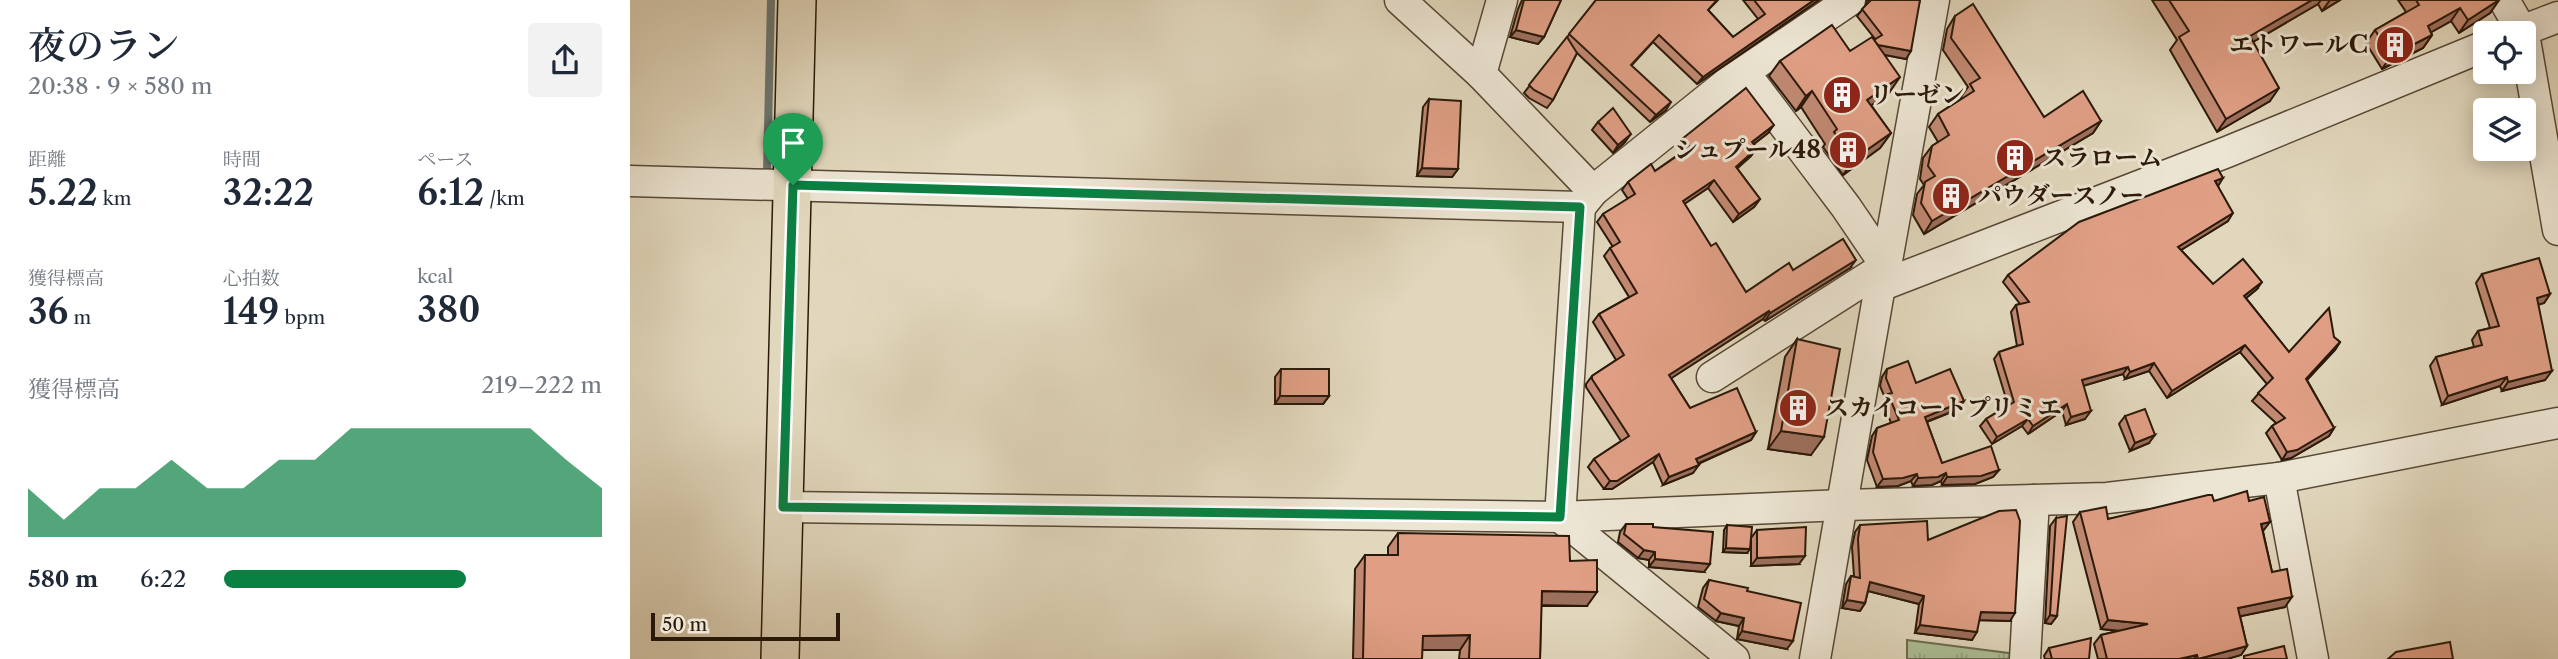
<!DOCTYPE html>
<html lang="ja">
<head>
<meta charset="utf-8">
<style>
  body { margin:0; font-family:"Libre Caslon Text","Noto Serif JP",serif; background:#f2f2f3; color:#1f2937; height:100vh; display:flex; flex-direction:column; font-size:26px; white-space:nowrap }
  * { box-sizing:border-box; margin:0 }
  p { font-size:23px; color:#747a83 }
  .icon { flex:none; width:38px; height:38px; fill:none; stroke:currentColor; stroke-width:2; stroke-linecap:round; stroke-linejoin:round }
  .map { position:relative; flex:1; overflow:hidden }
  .details { display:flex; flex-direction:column; background:#fff; width:630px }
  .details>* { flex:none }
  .tools { position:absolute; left:1843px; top:21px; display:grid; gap:14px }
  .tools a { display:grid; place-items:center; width:63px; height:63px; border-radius:7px; background:#fff; box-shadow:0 4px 18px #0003; font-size:35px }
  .scale { position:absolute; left:21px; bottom:18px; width:189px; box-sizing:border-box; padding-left:7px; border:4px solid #2b1909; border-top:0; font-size:19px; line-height:24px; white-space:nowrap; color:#2b1909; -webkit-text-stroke:5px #ece5d3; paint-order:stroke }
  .pin { position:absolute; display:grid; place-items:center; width:60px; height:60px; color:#fff; margin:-72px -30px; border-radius:50% 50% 50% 0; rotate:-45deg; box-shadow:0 0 7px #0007 }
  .pin .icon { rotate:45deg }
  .round { display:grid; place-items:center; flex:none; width:74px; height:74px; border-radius:7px; background:#f2f2f3 }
  .summary { display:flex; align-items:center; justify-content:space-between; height:119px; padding:0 28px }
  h1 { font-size:38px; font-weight:600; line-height:52px }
  .metrics { display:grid; grid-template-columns:repeat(3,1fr); gap:10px; height:119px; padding:7px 28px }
  .metrics div { display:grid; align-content:center }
  .metrics b { font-size:35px; font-weight:600 }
  .metrics small { font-size:19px; font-weight:400 }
  .metrics p { font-size:19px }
  .chart { height:196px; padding:14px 28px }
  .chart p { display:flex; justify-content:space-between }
  .chart svg { width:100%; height:126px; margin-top:7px; fill:#0b8043; opacity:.7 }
  ul { padding:0 28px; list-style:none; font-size:23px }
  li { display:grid; grid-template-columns:112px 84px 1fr; align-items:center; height:52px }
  li i { height:18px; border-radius:9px; background:#0b8043 }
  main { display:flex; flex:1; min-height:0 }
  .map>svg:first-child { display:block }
  .grass { fill:url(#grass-tufts); stroke:#6c6c50; stroke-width:2 }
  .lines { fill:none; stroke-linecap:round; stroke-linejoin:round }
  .stream { stroke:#6b7872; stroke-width:8 }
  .minor-casing { stroke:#584836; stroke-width:33 }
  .major-casing { stroke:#2b1909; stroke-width:40 }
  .minor { stroke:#ece5d3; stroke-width:30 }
  .major { stroke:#e1d7bc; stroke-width:37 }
  .wall { fill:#c18972; stroke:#2b1909; stroke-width:2 }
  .shaded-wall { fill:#9d6f5d; stroke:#2b1909; stroke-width:2 }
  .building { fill:#e09f85; stroke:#2b1909; stroke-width:2 }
  .route-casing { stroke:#fff; stroke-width:14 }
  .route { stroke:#0b8043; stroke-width:9 }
  .labels { text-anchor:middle; stroke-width:6; stroke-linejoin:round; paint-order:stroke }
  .poi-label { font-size:24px; font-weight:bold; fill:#2b1909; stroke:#ece5d3; text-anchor:start }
</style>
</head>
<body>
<main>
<section class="details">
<div class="summary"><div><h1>夜のラン</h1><p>20:38 · 9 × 580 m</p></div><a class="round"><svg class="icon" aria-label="share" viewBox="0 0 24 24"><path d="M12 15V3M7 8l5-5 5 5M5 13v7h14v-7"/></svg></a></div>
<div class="metrics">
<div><p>距離</p><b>5.22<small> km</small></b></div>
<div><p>時間</p><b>32:22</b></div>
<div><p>ペース</p><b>6:12<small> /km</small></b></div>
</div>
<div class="metrics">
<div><p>獲得標高</p><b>36<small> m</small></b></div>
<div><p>心拍数</p><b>149<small> bpm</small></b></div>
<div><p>kcal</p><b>380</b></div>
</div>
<div class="chart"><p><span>獲得標高</span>219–222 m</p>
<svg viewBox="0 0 160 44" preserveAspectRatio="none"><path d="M0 44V27L10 38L20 27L30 27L40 17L50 27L60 27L70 17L80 17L90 6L100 6L110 6L120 6L130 6L140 6L150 17L160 27V44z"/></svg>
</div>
<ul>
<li><b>580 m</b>6:22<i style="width:64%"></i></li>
</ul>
</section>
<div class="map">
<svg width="1928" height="659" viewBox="0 0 1928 659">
  <defs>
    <pattern id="grass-tufts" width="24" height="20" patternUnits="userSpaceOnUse" patternTransform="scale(1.75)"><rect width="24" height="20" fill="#acbf96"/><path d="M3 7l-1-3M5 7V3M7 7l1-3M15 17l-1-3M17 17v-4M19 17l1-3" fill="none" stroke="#94a480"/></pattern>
  </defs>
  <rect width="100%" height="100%" fill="#e1d7bc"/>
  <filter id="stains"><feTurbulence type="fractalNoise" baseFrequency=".00286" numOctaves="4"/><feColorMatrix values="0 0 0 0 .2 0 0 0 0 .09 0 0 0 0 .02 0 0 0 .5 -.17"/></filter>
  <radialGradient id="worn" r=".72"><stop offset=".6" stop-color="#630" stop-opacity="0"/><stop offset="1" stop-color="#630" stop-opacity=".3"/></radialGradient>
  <polygon class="grass" points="1277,640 1386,654 1386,659 1277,659"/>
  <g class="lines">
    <polyline class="stream" points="137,171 141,0"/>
    <defs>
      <g id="minor">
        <polyline points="770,0 851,74 963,191"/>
        <polyline points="1874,0 1893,33"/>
        <polyline points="1886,33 1928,17"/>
        <polyline points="1894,34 1928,230"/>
        <polyline points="851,74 872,0"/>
        <polyline points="0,181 950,207"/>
        <polyline points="1250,286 1597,152 1855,46"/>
        <polyline points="1082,377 1256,266 1216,207 1114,72"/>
        <polyline points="1649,478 1683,659"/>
        <polyline points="154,507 930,517 1213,505 1477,498 1649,478 1928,423"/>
        <polyline points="930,517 950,207 963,191 1096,84 1220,0"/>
        <polyline points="930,517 1104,659"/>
        <polyline points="1185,659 1250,286 1256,266 1304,0"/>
        <polyline points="1395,659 1404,500"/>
      </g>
      <polyline id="major" points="150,659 167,0"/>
    </defs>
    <use href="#minor" class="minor-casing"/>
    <use href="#major" class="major-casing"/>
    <use href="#minor" class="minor"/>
    <use href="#major" class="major"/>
  </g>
  <g class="wall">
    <polygon points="892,0 931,0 914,37 908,44 880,37 888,9"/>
    <polygon points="966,0 1088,0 1078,10 1103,37 1128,19 1113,0 1189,0 1067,84 1023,42 1001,66 1036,110 1020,122 947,53 923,100 917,108 899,98 894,93"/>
    <polygon points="1237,0 1290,0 1276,59 1255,55 1259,93 1241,105 1261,133 1250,148 1213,175 1193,147 1195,144 1171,107 1166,111 1139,76 1150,61 1220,51 1245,39 1227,16 1236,5"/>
    <polygon points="1522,0 1710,0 1692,11 1688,4 1623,42 1640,101 1587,132 1540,50 1547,40"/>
    <polygon points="1768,0 1869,0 1860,13 1829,33 1821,21 1801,32 1802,35 1793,48 1752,69 1736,43 1745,30 1776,12"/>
    <polygon points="1325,16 1414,117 1471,121 1463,133 1294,234 1283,215 1287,194 1294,185 1290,179 1293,158 1302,146 1308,142 1299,127 1308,114 1332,98 1331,97 1338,87 1313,50 1317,29"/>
    <polygon points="799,99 828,169 822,177 787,176 793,107"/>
    <polygon points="968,122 995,142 983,153 962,130"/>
    <polygon points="1138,133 1124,144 1121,156 1107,168 1130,199 1124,207 1103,222 1078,188 1054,204 1081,246 1116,292 1163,270 1220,268 1135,321 1133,319 1041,378 1060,408 1126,432 1121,440 1068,464 1063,473 1033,485 1023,462 982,489 974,489 958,467 964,459 991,441 956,387 956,384 962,376 986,360 963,322 969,314 999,297 974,256 980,248 983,247 967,222 973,214 998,199 992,190 998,182 1025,171 1052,152 1046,147 1052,139"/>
    <polygon points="1588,186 1598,221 1551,250 1583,284 1627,289 1616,298 1659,352 1704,337 1710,342 1705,350 1677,380 1704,428 1699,436 1661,458 1652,460 1636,433 1642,426 1646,423 1622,401 1637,384 1610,352 1537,398 1519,371 1495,379 1493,374 1453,386 1455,419 1436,425 1432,411 1398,434 1392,426 1362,444 1350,426 1356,419 1378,405 1364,359 1369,352 1387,346 1381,312 1386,305 1390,304 1373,282 1378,275"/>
    <polygon points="1852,274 1920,294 1914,303 1908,304 1915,380 1872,391 1870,386 1812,405 1800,366 1806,357 1844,347 1842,340 1848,331 1860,328 1846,283"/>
    <polygon points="1167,339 1181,455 1138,449 1155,357"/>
    <polygon points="651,369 699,396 693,404 645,404 645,377"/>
    <polygon points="1257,369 1286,383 1329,409 1297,422 1312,463 1369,470 1363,477 1345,484 1312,485 1311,481 1302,485 1283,486 1281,481 1268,486 1247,487 1237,460 1242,436 1247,428 1261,423 1253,402 1255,398 1250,386 1252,377"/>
    <polygon points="1495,416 1519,443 1500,451 1489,424"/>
    <polygon points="1584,501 1619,501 1633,531 1642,572 1655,607 1610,616 1617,646 1611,655 1597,659 1468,659 1464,644 1471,635 1488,631 1471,629 1443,522 1450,512 1478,519"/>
    <polygon points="1426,518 1427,616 1421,624 1415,623 1420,526"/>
    <polygon points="996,524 1023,527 1074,572 1019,567 1019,560 1008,558 988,542 990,532"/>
    <polygon points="1097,525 1117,553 1093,552 1094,530"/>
    <polygon points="1230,525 1298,540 1380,621 1349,620 1342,640 1285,633 1289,604 1238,591 1235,603 1230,611 1212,608 1216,584 1221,576 1224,576 1222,547 1225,532"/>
    <polygon points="1127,530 1169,564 1121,566 1121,538"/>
    <polygon points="768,533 940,561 957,606 911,606 910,659 829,659 830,650 792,650 792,659 723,659 725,569 735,555 758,555 758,547"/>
    <polygon points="1079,580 1117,591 1157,649 1107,639 1109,626 1086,621 1068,607 1073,588"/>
    <polygon points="1419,648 1459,659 1415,659 1414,656"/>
  </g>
  <g class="shaded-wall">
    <polygon points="1184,0 1189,0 1067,84 1073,77"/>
    <polygon points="1682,0 1691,0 1688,4 1611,49 1620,36"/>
    <polygon points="1700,0 1710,0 1692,11"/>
    <polygon points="1869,0 1860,13 1829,33 1838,20"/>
    <polygon points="1830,8 1821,21 1789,39 1798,26"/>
    <polygon points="886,30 914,37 908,44 880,37"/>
    <polygon points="1802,35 1793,48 1752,69 1761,56"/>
    <polygon points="1239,43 1281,51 1276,59 1234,51"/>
    <polygon points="1270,77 1259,93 1227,115 1237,100"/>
    <polygon points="1649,88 1640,101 1587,132 1596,119"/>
    <polygon points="1182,91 1171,107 1166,111 1176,96"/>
    <polygon points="1041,102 1036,110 1020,122 1026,115"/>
    <polygon points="1471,121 1463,133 1294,234 1302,221"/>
    <polygon points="1144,125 1138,133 1116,150 1122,142"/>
    <polygon points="1261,133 1250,148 1213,175 1224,159"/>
    <polygon points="1001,134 995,142 983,153 988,145"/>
    <polygon points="1127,148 1121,156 1100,175 1106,167"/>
    <polygon points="792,168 828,169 822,177 787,176"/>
    <polygon points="1593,178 1588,186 1585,181"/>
    <polygon points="1084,180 1078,188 1047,209 1053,201"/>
    <polygon points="1130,199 1124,207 1103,222 1109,214"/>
    <polygon points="1603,213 1598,221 1543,255 1548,247"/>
    <polygon points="1226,260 1220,268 1135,321 1140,313"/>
    <polygon points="1632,282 1627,289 1609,304 1614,296"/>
    <polygon points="1920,294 1914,303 1901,307 1907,298"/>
    <polygon points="1139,311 1133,319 1034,383 1039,375"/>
    <polygon points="1710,342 1705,350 1671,386 1676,379"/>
    <polygon points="1615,345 1610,352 1537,398 1542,391"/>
    <polygon points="1524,363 1519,371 1495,379 1500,372"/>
    <polygon points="1498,367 1493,374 1446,388 1452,380"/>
    <polygon points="1922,371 1915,380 1872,391 1878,382"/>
    <polygon points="1877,377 1870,386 1812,405 1818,396"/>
    <polygon points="650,396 699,396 693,404 645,404"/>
    <polygon points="1334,401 1329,409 1290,424 1295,417"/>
    <polygon points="1437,404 1432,411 1398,434 1403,426"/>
    <polygon points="1461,411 1455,419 1436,425 1441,417"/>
    <polygon points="1398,419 1392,426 1362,444 1367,437"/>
    <polygon points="1704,428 1699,436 1661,458 1652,460 1657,452"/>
    <polygon points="1151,431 1194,437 1181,455 1138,449"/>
    <polygon points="1126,432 1121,440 1060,467 1066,459"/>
    <polygon points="1525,435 1519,443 1500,451 1505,443"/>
    <polygon points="1029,454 1023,462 982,489 974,489 980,481"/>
    <polygon points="1069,465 1063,473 1033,485 1039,477"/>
    <polygon points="1369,470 1363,477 1345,484 1312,485 1317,477"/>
    <polygon points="1316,473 1311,481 1302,485 1283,486 1288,478"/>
    <polygon points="1287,474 1281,481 1268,486 1247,487 1253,479"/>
    <polygon points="1640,522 1633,531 1631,524"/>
    <polygon points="1096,548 1120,549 1117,553 1093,552"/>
    <polygon points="1014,550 1025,552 1019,560 1008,558"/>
    <polygon points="1175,556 1169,564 1121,566 1127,558"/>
    <polygon points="1025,559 1080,564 1074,572 1019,567"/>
    <polygon points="1240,582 1294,596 1289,604 1234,590"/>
    <polygon points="912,591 967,592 957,606 902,605"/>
    <polygon points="1662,597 1655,607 1602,618 1608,608"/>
    <polygon points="1217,600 1235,603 1230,611 1212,608"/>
    <polygon points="1351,612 1385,613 1380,621 1345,620"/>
    <polygon points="1091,613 1114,618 1109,626 1086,621"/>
    <polygon points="1420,615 1427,616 1421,624 1415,623"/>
    <polygon points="1478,620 1518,624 1511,633 1471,629"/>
    <polygon points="1290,625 1347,632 1342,640 1285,633"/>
    <polygon points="1112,631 1163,641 1157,649 1107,639"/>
    <polygon points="840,635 830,650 783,650 793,636"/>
    <polygon points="1617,646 1611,655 1597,659 1568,659"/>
    <polygon points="1567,655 1564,659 1549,659"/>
  </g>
  <g class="building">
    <polygon points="894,0 931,0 914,37 886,30"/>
    <polygon points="966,0 1087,0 1078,10 1103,37 1135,14 1124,0 1184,0 1073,77 1029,35 1001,65 1041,102 1026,115 939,34"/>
    <polygon points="1241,0 1290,0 1281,51 1248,45 1244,40 1252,35 1232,9"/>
    <polygon points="1539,0 1682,0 1620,36 1649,88 1596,119 1549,37 1559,31"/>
    <polygon points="1786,0 1869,0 1838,20 1830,8 1798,26 1802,35 1761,56 1745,30 1789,5"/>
    <polygon points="1343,4 1414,117 1453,91 1471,121 1302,221 1291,203 1295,182 1305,176 1298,166 1302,146 1319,135 1308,114 1344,91 1340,84 1350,78 1321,38 1325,16"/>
    <polygon points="1202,25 1220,51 1242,37 1270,77 1237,100 1261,133 1224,159 1204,132 1207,129 1182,91 1176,96 1150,61"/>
    <polygon points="937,37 947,53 923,100 904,90 899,85"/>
    <polygon points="1116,88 1144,125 1122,142 1127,148 1106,167 1130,199 1109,214 1084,180 1053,201 1081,246 1086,243 1116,292 1159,263 1163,270 1213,239 1226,260 1140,313 1139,311 1039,375 1060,408 1107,388 1126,432 1066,459 1069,465 1039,477 1029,454 987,481 980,481 964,459 999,436 962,379 962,376 994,355 969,314 1007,293 980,248 990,242 973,214 1005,194 998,182 1021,164 1025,171 1060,147 1052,139"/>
    <polygon points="799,99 831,101 828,169 792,168"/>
    <polygon points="983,108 1001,134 988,145 968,122"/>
    <polygon points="1588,169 1593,178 1585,181 1603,213 1548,247 1583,284 1613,259 1632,282 1614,296 1659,352 1699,308 1704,337 1710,342 1676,379 1704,428 1667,450 1657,452 1642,426 1655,418 1628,393 1643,378 1615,345 1542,391 1524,363 1500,372 1498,367 1452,380 1461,411 1441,417 1437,404 1403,426 1398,419 1367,437 1356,419 1384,402 1369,352 1393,344 1386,305 1399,302 1378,275 1449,222"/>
    <polygon points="1909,258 1920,294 1907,298 1922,371 1878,382 1877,377 1818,396 1806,357 1852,345 1848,331 1869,326 1852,274"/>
    <polygon points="1167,339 1210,349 1194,437 1151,431"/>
    <polygon points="1278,361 1286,383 1320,369 1334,401 1295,417 1312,463 1361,446 1369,470 1351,476 1317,477 1316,473 1308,477 1288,478 1287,474 1273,478 1253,479 1243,452 1247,428 1269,420 1258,394 1262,393 1256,378 1257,369"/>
    <polygon points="651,369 699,369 699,396 650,396"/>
    <polygon points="1515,409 1525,435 1505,443 1495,416"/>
    <polygon points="1617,491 1619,501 1634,497 1640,522 1631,524 1642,572 1657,569 1662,597 1608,608 1617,646 1568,659 1567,655 1549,659 1477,659 1471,635 1518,624 1478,620 1450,512 1476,507 1478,519 1578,495 1582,495 1584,501"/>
    <polygon points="1386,510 1390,521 1385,613 1351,612 1347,632 1290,625 1294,596 1240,582 1235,603 1217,600 1221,576 1230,578 1228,539 1230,525 1297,521 1298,540 1369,511"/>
    <polygon points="1437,516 1427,616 1420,615 1426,518"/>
    <polygon points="996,524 1023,524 1023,527 1083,532 1080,564 1025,559 1025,552 1014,550 994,534"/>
    <polygon points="1097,525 1122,527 1120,549 1096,548"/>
    <polygon points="1176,527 1175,556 1127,558 1127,530"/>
    <polygon points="768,533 939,536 940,561 967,560 967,592 912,591 910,659 839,659 840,635 793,636 792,659 733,659 735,555 768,555"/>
    <polygon points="1079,580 1118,588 1117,591 1171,603 1163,641 1112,631 1114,618 1091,613 1074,599"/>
    <polygon points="1461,638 1459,659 1422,659 1419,648"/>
    <polygon points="1820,642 1823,659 1758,659 1766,652"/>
    <polygon points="1654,646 1657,659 1614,659 1614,656"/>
  </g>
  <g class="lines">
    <defs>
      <polygon id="route" points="163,185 950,207 930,517 153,507"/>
    </defs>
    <use href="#route" class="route-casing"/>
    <use href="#route" class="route"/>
  </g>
  <defs>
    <symbol id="building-disc" viewBox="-11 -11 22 22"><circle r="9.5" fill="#8f2418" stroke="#ece5d3"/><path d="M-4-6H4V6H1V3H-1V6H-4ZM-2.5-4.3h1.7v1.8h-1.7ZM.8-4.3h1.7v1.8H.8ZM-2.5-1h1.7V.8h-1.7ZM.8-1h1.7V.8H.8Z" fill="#fff"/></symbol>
  </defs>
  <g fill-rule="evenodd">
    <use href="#building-disc" x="1743" y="23" width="44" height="44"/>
    <use href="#building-disc" x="1190" y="73" width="44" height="44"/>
    <use href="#building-disc" x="1196" y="128" width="44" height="44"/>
    <use href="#building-disc" x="1363" y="136" width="44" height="44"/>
    <use href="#building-disc" x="1299" y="174" width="44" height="44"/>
    <use href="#building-disc" x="1146" y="386" width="44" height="44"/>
  </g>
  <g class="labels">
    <g class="poi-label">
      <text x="1738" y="53" text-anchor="end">エトワールC</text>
      <text x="1239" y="103">リーゼン</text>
      <text x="1191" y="158" text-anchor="end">シュプール48</text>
      <text x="1412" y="166">スラローム</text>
      <text x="1348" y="204">パウダースノー</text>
      <text x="1195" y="416">スカイコートプリミエ</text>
    </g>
  </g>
  <rect width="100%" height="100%" filter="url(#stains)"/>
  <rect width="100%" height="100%" fill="url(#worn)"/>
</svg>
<div class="tools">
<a><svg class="icon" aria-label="locate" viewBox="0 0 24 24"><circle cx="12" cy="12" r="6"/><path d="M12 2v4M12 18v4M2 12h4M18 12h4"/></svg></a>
<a><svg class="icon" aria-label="layers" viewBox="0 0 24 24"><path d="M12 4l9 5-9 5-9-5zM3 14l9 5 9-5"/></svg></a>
</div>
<div class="scale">50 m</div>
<div class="pin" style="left:163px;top:185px;background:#1e9e55"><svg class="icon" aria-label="arrive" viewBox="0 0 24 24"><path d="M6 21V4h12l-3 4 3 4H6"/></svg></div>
</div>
</main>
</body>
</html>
